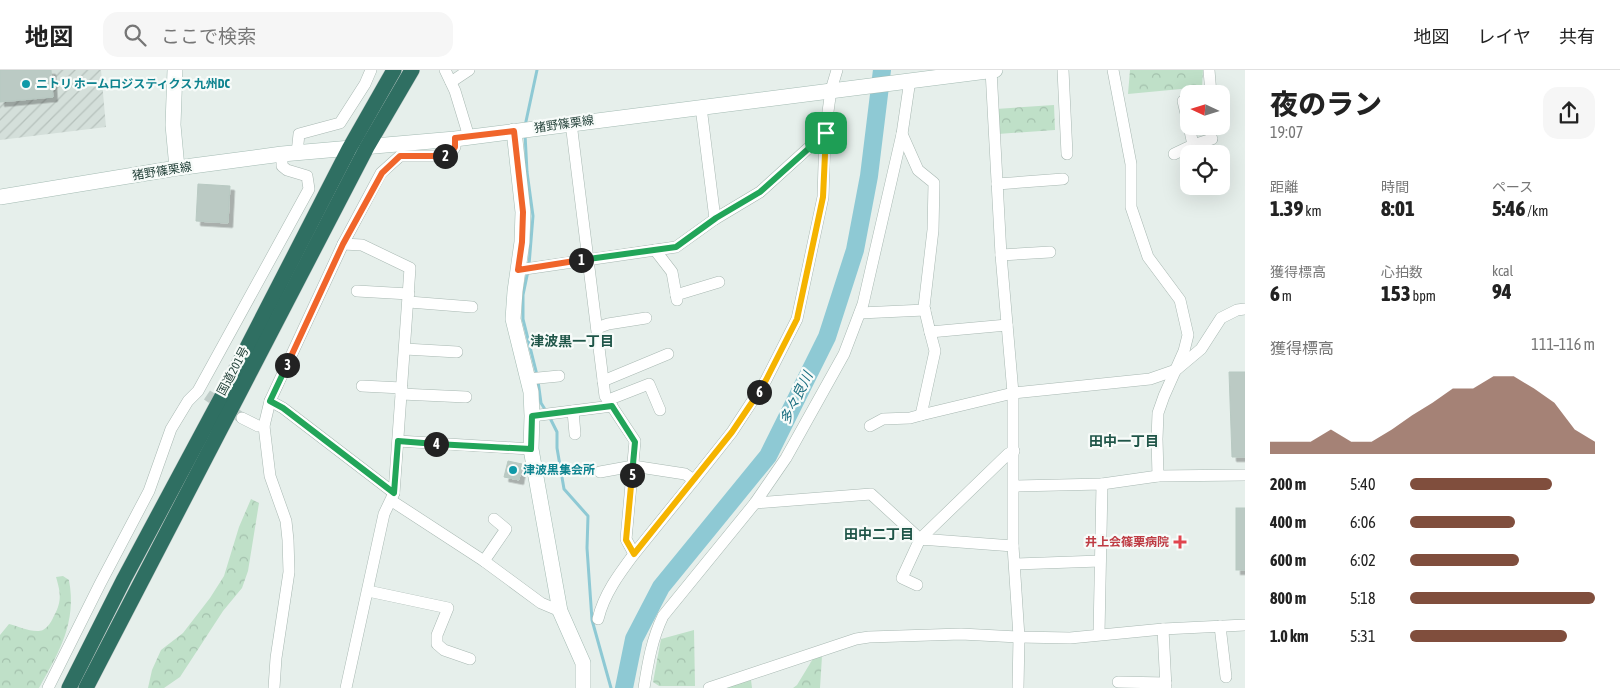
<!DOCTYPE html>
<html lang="ja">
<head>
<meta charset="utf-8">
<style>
  body { margin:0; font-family:"Asap Condensed","Noto Sans JP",sans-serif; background:#f6f6f6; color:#222; height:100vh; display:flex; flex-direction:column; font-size:19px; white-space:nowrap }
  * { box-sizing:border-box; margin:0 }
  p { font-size:16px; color:#767676 }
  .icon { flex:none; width:28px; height:28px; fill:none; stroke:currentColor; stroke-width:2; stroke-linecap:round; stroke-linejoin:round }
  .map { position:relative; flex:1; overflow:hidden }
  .side { display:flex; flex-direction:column; background:#fff; width:375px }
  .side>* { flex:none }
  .needle { width:32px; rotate:274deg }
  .controls { position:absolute; left:1180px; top:15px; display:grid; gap:10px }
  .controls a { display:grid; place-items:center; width:50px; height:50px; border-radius:10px; background:#fff; box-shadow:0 5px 20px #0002; font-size:25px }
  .pin { position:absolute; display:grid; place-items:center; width:42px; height:42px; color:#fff; margin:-21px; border-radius:10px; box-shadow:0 2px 8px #0006 }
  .km { position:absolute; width:25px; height:25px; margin:-12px; border-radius:50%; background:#222; color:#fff; font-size:14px; line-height:25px; text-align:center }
  .round { display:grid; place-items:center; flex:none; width:52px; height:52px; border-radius:15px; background:#f6f6f6 }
  .headline { display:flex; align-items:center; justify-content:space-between; height:85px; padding:0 25px }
  h1 { font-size:28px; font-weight:800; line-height:38px }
  .metrics { display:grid; grid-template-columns:repeat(3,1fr); gap:8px; height:85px; padding:5px 25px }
  .metrics div { display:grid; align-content:center }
  .metrics b { font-size:21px; font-weight:800 }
  .metrics small { font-size:14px; font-weight:400 }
  .metrics p { font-size:14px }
  .chart { height:140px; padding:10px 25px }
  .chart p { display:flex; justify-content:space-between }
  .chart svg { width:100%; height:90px; margin-top:5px; fill:#804e3d; opacity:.7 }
  ul { padding:0 25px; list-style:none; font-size:16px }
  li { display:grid; grid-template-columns:80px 60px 1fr; align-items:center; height:38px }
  li i { height:12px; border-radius:6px; background:#804e3d }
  header { display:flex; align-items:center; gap:30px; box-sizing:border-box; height:70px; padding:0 25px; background:#fff; border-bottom:1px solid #e0e0e0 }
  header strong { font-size:24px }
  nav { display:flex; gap:28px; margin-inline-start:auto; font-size:18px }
  .search { width:350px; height:45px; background:#f6f6f6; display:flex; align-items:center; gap:12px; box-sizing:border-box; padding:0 18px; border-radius:15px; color:#767676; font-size:19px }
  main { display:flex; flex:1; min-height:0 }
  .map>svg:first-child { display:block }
  .industrial { fill:url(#industrial-furrows) }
  .forest { fill:url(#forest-crowns) }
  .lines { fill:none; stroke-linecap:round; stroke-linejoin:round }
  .stream { stroke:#8ec9d4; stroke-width:3 }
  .river { stroke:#8ec9d4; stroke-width:18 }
  .building { fill:#bbcac4; stroke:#b8c9c2; filter:url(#shadow) }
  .street-tunnel { stroke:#bfccc8; stroke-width:11; stroke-dasharray:11 5.5; stroke-linecap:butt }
  .street-casing { stroke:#a8b8b2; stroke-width:12 }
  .secondary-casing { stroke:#a4bbb3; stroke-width:16 }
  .highway-casing { stroke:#c2cac8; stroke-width:16 }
  .street { stroke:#fff; stroke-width:11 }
  .secondary { stroke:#fff; stroke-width:15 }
  .highway { stroke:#2f6f62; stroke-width:15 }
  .split-1-casing { stroke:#fff; stroke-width:10 }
  .split-2-casing { stroke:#fff; stroke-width:10 }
  .split-3-casing { stroke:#fff; stroke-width:10 }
  .split-4-casing { stroke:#fff; stroke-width:10 }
  .split-5-casing { stroke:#fff; stroke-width:10 }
  .split-6-casing { stroke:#fff; stroke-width:10 }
  .split-7-casing { stroke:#fff; stroke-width:10 }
  .split-1 { stroke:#22a559; stroke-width:6 }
  .split-2 { stroke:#f0652b; stroke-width:6 }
  .split-3 { stroke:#f0652b; stroke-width:6 }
  .split-4 { stroke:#22a559; stroke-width:6 }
  .split-5 { stroke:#22a559; stroke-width:6 }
  .split-6 { stroke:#f5b400; stroke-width:6 }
  .split-7 { stroke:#f5b400; stroke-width:6 }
  .culture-dot { fill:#0f9aa8; stroke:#f7fbf9; stroke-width:2 }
  .health-dot { fill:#e0444e; stroke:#f7fbf9; stroke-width:2 }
  .labels { text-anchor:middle; stroke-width:4.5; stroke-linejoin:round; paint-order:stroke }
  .culture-label { font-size:12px; font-weight:bold; fill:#0d838f; stroke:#f7fbf9; text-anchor:start }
  .street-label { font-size:12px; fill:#24423a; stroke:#f7fbf9 }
  .health-label { font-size:12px; font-weight:bold; fill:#be3a42; stroke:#f7fbf9; text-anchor:end }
  .neighbourhood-label { font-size:14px; font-weight:bold; fill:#1f5548; stroke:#f7fbf9 }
  .water-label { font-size:14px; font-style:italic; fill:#1c6f80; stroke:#f7fbf9 }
</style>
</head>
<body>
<header>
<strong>地図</strong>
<div class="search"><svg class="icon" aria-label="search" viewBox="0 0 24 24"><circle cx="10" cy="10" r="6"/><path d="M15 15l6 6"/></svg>ここで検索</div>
<nav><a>地図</a><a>レイヤ</a><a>共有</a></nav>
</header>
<main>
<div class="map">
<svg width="1245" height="618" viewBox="0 0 1245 618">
  <defs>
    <pattern id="industrial-furrows" width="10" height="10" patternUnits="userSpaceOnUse" patternTransform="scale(1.25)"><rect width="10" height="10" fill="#d4dfda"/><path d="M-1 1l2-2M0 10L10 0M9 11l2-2" fill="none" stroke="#b6c1bc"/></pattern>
    <pattern id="forest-crowns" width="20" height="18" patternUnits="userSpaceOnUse" patternTransform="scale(1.25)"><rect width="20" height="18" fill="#bfe0c8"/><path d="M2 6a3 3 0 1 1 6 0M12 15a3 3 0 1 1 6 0" fill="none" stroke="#a4c1ad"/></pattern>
    <filter id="shadow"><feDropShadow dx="4.5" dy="4.5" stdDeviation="0" flood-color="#0004"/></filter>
  </defs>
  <rect width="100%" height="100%" fill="#e6efeb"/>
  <polygon class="industrial" points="0,0 101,0 106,57 0,70"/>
  <g class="forest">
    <polygon points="1130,0 1203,0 1202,17 1128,24"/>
    <polygon points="1054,35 1055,60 998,64 996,39"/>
    <polygon points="251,429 259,433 248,501 242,518 223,541 180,607 164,618 148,618 152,600 161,580 183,563 210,528 224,506 239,457"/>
    <path d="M63 506 69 510C77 553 59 582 39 618H0V565L9 554C18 556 34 564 43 560 48 557 51 552 53 548 62 532 61 524 56 507Z"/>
    <polygon points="694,560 695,616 659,616 653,612 661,569"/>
    <polygon points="822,586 820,618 793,618 797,615 814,587"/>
    <polygon points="751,610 752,618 725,618"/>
  </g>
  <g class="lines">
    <g class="stream">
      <polyline points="525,56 537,0"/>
      <polyline points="525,64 527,102 533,146 529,195"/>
      <polyline points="528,201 523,225 523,249 537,305"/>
      <polyline points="538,311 541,333 546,341"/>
      <polyline points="549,346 557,362 557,378 564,419 588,446 587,478 592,550 611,618"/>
    </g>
    <polyline class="river" points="624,618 634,569 661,517 768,386 827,267 855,180 869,106 882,0"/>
  </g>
  <g class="building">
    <polygon points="0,0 51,0 53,27 0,32"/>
    <polygon points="198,114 230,116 228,153 196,151"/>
    <polygon points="1229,302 1245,302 1245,387 1232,387"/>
    <polygon points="508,391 522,394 519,410 504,407"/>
    <rect x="1236" y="438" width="9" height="62"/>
  </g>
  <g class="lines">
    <polyline class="street-tunnel" points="207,325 242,348"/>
    <defs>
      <g id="street">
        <polyline points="445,0 455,21 469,67"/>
        <polyline points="991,0 1001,185 1013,323 1013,476 1019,567 1018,618"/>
        <polyline points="1063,0 1067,84"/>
        <polyline points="1113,0 1131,94 1131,137 1148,187 1180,230 1188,265 1184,281 1164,326 1158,343 1157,369 1158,406"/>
        <polyline points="1209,0 1211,24"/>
        <polyline points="451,12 469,0"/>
        <polyline points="1189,30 1183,31 1189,56"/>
        <polyline points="701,37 715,149 760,122 825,63"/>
        <polyline points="571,53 605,326 635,371 626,469 634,484 694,410 685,404 633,396 600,402"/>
        <polyline points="902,64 918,100 934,113 933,160 924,237 930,262 1007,255"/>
        <polyline points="1193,75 1212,69"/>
        <polyline points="297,83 299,64 340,53 365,14 371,0"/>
        <polyline points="1174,84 1193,75 1189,56"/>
        <polyline points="997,114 1063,109"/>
        <polyline points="343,174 362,175 410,198 394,423 384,444 346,618"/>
        <polyline points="655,180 672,202 677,230"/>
        <polyline points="1001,185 1050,182"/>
        <polyline points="518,200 676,177 715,149"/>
        <polyline points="357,221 409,224"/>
        <polyline points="676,225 719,212"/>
        <polyline points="409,232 472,237"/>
        <polyline points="860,243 925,240"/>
        <polyline points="597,258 608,254 646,248"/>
        <polyline points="930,262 935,281 921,345 1013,323 1150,309 1176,300 1201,279 1221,248 1237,240 1245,239"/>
        <polyline points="405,279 457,282"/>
        <polyline points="528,309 559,306"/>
        <polyline points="603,311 668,284"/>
        <polyline points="362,316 402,318"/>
        <polyline points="401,324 466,327"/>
        <polyline points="608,330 649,314 660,340"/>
        <polyline points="270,331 283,338 394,423"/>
        <polyline points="573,341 575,364"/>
        <polyline points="532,346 612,336"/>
        <polyline points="242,348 258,356 264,356"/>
        <polyline points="870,356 883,349 910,348 921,345"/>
        <polyline points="398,371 531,379"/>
        <polyline points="694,410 732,362 766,310 797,249 823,127 825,63 831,20 837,0"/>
        <polyline points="1102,414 1158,406 1245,405"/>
        <polyline points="1014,416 1102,414 1099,564"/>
        <polyline points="392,431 484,491 541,533 560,541"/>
        <polyline points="755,433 871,424 920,469 1008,384 1014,381"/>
        <polyline points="484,491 506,459 494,449"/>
        <polyline points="1015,494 1100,491"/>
        <polyline points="917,515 902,508 920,469 1013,476"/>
        <polyline points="368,521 448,538 437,565 437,574 444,580 470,589"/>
        <path d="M598 549C604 524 619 504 634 484"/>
        <polyline points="1220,556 1226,607"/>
        <polyline points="1163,559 1166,618"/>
        <polyline points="1118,612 1166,613"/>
        <polyline points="48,618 100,514 149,421 171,359 188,331 198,321 309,119 307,106 287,100 282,96 282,84"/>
        <polyline points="274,618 276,588 289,502 288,470 286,451 270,406 264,356 270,331 343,174 381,103 400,86 449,86 455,77 455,69"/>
        <path d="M644 618C648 592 652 569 663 546L755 433 786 388 844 284 863 234 902 64 910 10"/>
        <polyline points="709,618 856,569 869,567 961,564 1019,567 1070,568 1163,559 1245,555"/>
      </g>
      <g id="secondary">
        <polyline points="175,0 173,55 177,98"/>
        <polyline points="514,61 523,142 522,172 515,221 513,249 531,322 532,346 531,379 560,541 583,593 583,618"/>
        <polyline points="0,127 177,98 282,84 455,69 995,0"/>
      </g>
      <g id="highway">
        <polyline points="69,618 124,509 222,326 349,79 394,0"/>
        <polyline points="86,618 367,77 412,0"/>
      </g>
    </defs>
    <use href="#street" class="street-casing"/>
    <use href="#secondary" class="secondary-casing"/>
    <use href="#highway" class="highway-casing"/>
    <use href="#street" class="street"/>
    <use href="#secondary" class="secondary"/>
    <use href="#highway" class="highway"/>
  </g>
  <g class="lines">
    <defs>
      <polyline id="split-1" points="581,190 676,177 716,148 760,122 826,63"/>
      <polyline id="split-2" points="445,86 449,86 455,77 455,68 514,61 523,142 522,172 518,200 581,190"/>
      <polyline id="split-3" points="287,295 343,174 382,103 400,86 445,86"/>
      <polyline id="split-4" points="287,295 270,331 283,338 394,423 398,371 436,374"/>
      <polyline id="split-5" points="436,374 531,379 532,346 612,336 635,372 632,405"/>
      <polyline id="split-6" points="632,405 626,470 634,484 732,362 759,322"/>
      <polyline id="split-7" points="759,322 766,310 797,249 823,127 826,63"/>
    </defs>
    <use href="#split-1" class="split-1-casing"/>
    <use href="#split-2" class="split-2-casing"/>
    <use href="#split-3" class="split-3-casing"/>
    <use href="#split-4" class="split-4-casing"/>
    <use href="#split-5" class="split-5-casing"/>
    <use href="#split-6" class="split-6-casing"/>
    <use href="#split-7" class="split-7-casing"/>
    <use href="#split-1" class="split-1"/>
    <use href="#split-2" class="split-2"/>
    <use href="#split-3" class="split-3"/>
    <use href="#split-4" class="split-4"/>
    <use href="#split-5" class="split-5"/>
    <use href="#split-6" class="split-6"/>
    <use href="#split-7" class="split-7"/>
  </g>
  <g class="culture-dot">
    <circle cx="26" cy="14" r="5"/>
    <circle cx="513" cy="400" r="5"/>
  </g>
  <path class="health-dot" d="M1177.5 464.5h5v5h5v5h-5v5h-5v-5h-5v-5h5z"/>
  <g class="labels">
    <g class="culture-label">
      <text x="36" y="18">ニトリ ホームロジスティクス 九州DC</text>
      <text x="523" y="404">津波黒集会所</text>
    </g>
    <g class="street-label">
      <text transform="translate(564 54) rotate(-8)" y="4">猪野篠栗線</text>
      <text transform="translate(162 101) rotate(-9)" y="4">猪野篠栗線</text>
      <text transform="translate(233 301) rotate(-62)" y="4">国道201号</text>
    </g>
    <g class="health-label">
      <text x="1169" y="476">井上会篠栗病院</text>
    </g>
    <g class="neighbourhood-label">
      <text x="572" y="276">津波黒一丁目</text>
      <text x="1124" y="376">田中一丁目</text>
      <text x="879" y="469">田中二丁目</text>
    </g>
    <g class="water-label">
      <text transform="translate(796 328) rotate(-64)" y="5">多々良川</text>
    </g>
  </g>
</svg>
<div class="controls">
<a><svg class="needle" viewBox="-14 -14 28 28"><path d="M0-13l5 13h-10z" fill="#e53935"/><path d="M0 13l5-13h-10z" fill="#767676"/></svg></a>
<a><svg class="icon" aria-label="locate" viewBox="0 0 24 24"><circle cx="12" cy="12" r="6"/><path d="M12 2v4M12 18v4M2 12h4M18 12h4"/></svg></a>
</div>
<div class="pin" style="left:826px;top:63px;background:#1e9e55"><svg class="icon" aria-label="arrive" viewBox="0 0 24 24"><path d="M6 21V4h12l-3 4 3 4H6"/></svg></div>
<b class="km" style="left:581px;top:190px">1</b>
<b class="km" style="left:445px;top:86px">2</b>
<b class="km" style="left:287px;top:295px">3</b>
<b class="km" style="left:436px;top:374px">4</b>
<b class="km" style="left:632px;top:405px">5</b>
<b class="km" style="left:759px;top:322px">6</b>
</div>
<section class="side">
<div class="headline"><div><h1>夜のラン</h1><p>19:07</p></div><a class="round"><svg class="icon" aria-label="share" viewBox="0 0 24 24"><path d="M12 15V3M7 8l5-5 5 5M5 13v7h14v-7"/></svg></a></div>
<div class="metrics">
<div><p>距離</p><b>1.39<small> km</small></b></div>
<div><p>時間</p><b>8:01</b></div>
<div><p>ペース</p><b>5:46<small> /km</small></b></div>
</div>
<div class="metrics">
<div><p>獲得標高</p><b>6<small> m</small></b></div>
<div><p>心拍数</p><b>153<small> bpm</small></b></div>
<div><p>kcal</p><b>94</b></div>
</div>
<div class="chart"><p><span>獲得標高</span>111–116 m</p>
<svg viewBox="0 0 160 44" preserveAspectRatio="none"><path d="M0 44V38L10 38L20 38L30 32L40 38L50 38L60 32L70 25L80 19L90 12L100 12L110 6L120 6L130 12L140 19L150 32L160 38V44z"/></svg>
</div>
<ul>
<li><b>200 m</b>5:40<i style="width:77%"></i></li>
<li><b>400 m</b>6:06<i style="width:57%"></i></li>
<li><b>600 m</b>6:02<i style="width:59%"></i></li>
<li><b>800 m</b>5:18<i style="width:100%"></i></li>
<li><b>1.0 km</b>5:31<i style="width:85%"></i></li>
</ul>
</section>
</main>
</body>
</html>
